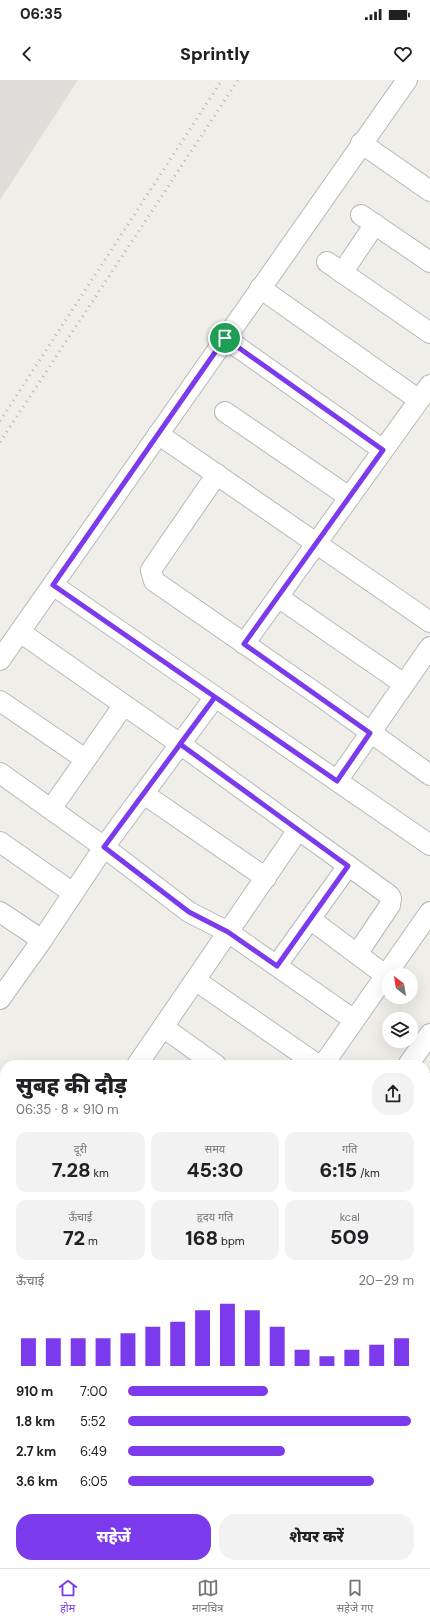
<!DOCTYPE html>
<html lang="hi">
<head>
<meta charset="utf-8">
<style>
  body { margin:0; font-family:"DM Sans","Noto Sans Devanagari",sans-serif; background:#f2f2f2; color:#202124; height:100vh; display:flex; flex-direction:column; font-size:15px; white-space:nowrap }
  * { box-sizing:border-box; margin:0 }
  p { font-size:13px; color:#757577 }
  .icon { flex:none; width:22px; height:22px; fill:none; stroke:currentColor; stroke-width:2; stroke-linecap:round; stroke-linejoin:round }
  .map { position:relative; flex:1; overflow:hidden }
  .drawer { position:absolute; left:0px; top:980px; width:430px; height:508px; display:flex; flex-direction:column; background:#fff; border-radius:16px 16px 0 0; box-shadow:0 4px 16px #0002 }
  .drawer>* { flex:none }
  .needle { width:26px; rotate:329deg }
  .buttons { position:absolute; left:382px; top:888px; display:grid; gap:8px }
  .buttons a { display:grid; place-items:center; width:36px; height:36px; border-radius:50%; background:#fff; box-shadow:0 4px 16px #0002; font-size:20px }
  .pin { position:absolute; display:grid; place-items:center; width:34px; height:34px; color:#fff; margin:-17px; border:2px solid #fff; border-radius:50%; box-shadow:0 1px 4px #0007 }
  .round { display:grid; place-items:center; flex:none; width:42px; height:42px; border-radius:16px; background:#f2f2f2 }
  .headline { display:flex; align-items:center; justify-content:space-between; height:68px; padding:0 16px }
  h1 { font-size:22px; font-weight:800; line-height:30px }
  .figures { display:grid; grid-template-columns:repeat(3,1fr); gap:6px; height:68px; padding:4px 16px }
  .figures div { display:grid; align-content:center; border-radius:10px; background:#f2f2f2; text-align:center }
  .figures b { font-size:20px; font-weight:800 }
  .figures small { font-size:11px; font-weight:400 }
  .figures p { font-size:11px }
  .chart { height:112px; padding:8px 16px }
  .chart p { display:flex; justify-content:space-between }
  .chart svg { width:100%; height:72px; margin-top:4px; stroke:#7c3aed; stroke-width:6 }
  .primary-button { display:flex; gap:8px; margin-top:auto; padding:8px 16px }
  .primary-button a { flex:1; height:46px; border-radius:16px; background:#7c3aed; color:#fff; font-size:16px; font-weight:800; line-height:46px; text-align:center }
  .primary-button a+a { background:#f2f2f2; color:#202124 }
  ul { padding:0 16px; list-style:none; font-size:13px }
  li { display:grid; grid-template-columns:64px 48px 1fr; align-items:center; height:30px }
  li i { height:10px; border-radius:5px; background:#7c3aed }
  .status { display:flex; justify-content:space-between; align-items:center; height:28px; padding:0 20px; background:#fff; direction:ltr }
  .status svg { height:11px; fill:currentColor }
  header { display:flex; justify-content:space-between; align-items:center; height:52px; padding:0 16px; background:#fff; font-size:18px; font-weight:800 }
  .tabs { display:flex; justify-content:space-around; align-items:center; height:56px; border-top:1px solid #e0e0e0; background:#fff; font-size:11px; color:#757577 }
  .tabs a { display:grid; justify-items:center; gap:2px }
  .tabs .current { color:#7c3aed }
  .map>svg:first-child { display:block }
  .industrial { fill:#dfddda }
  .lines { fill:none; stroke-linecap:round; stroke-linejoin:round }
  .minor-casing { stroke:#b5b8bb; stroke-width:22 }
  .minor { stroke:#fff; stroke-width:20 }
  .rail { stroke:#b4b5b5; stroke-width:3; stroke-dasharray:1 5; stroke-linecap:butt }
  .route-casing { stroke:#fff; stroke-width:8 }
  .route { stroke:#7c3aed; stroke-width:5 }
</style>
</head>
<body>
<div class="status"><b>06:35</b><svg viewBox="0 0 49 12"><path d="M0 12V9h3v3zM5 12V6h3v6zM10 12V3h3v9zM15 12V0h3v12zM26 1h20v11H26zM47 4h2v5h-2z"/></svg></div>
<header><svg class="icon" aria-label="back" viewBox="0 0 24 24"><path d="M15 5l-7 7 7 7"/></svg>Sprintly<svg class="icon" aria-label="heart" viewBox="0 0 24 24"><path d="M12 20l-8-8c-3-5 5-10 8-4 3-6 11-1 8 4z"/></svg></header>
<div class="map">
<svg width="430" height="1488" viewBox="0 0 430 1488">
  <rect width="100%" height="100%" fill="#f0eee9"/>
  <polygon class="industrial" points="0,0 78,0 0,120"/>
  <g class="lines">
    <defs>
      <g id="minor">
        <polyline points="361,63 430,111"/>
        <polyline points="361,135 430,182"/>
        <polyline points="327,182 430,253"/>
        <polyline points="342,193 375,144"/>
        <polyline points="260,208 419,320"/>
        <polyline points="225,258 383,370"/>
        <polyline points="225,332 349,417"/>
        <polyline points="158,354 430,542"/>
        <polyline points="217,394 155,484 151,490 154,501 323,618 430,695"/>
        <polyline points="53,505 430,765"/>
        <polyline points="278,517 404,604"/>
        <polyline points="20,552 180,664 389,815 391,818 390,825 357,874"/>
        <polyline points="244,564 430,305"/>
        <polyline points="0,580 407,0"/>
        <polyline points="0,621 85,679"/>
        <polyline points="0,693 104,767 42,860 0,919"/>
        <polyline points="337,701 430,567"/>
        <polyline points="144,714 266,798"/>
        <polyline points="51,729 123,626"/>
        <polyline points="298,750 228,852 354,940"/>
        <polyline points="0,762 73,813"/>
        <polyline points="0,832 42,860"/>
        <polyline points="310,839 385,895"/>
        <polyline points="277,885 348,786"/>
        <polyline points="195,900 318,985"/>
        <polyline points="163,947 216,985"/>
        <polyline points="137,985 228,852 189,832 104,767 215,617"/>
        <polyline points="323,985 430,832"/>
        <polyline points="408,985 430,954"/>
        <polyline points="425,1002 430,1006"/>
        <polyline points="425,1098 427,1095"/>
        <polyline points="0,1122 5,1126"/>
        <polyline points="425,1156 430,1160"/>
        <polyline points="0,1180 5,1173"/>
        <polyline points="425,1233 430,1236"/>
        <polyline points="0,1276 5,1280"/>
        <polyline points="425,1313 430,1306"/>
        <polyline points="0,1332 5,1336"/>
        <polyline points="425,1419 430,1423"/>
        <polyline points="0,1424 5,1428"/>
        <polyline points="83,1483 90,1488"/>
        <polyline points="55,1488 59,1483"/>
        <polyline points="298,1488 301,1483"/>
        <polyline points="365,1488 369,1483"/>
      </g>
    </defs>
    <use href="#minor" class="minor-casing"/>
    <use href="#minor" class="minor"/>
    <g class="rail">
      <polyline points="0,341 222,0"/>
      <polyline points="0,362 238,0"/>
    </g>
  </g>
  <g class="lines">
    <defs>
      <polyline id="route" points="225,258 53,505 215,617 104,767 189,832 228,852 277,886 348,786 180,664 215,617 337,701 370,653 244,564 383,370 225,258"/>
    </defs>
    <use href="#route" class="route-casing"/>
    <use href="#route" class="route"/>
  </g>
</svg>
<div class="buttons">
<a><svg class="needle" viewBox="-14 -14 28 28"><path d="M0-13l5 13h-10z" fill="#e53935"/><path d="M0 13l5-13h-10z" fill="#757577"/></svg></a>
<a><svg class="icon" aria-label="layers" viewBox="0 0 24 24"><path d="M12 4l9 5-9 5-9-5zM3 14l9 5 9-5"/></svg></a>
</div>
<div class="pin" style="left:225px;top:258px;background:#1e9e55"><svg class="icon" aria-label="arrive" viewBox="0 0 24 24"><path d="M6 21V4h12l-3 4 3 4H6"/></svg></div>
<section class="drawer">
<div class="headline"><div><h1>सुबह की दौड़</h1><p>06:35 · 8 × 910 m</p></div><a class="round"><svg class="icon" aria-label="share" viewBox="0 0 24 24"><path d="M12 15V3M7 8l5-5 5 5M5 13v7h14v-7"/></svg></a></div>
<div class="figures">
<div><p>दूरी</p><b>7.28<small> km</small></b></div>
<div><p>समय</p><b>45:30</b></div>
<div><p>गति</p><b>6:15<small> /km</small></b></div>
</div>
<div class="figures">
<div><p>ऊँचाई</p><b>72<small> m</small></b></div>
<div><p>हृदय गति</p><b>168<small> bpm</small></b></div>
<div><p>kcal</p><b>509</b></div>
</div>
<div class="chart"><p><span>ऊँचाई</span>20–29 m</p>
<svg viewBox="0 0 160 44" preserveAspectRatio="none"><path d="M5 44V27M15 44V27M25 44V27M35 44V27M45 44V24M55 44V20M65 44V17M75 44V10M85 44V6M95 44V10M105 44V20M115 44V34M125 44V38M135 44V34M145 44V31M155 44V27"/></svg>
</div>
<ul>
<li><b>910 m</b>7:00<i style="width:49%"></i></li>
<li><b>1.8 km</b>5:52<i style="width:99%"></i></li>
<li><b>2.7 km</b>6:49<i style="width:55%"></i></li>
<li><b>3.6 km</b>6:05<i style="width:86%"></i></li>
</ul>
<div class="primary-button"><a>सहेजें</a><a>शेयर करें</a></div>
</section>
</div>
<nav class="tabs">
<a class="current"><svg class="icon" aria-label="home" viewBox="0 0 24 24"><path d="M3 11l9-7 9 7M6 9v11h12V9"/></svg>होम</a>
<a><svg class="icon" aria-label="map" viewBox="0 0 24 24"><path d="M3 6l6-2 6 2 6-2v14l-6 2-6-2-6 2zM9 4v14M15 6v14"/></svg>मानचित्र</a>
<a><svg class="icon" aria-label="saved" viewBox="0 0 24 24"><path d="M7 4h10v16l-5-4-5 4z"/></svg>सहेजे गए</a>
</nav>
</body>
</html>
